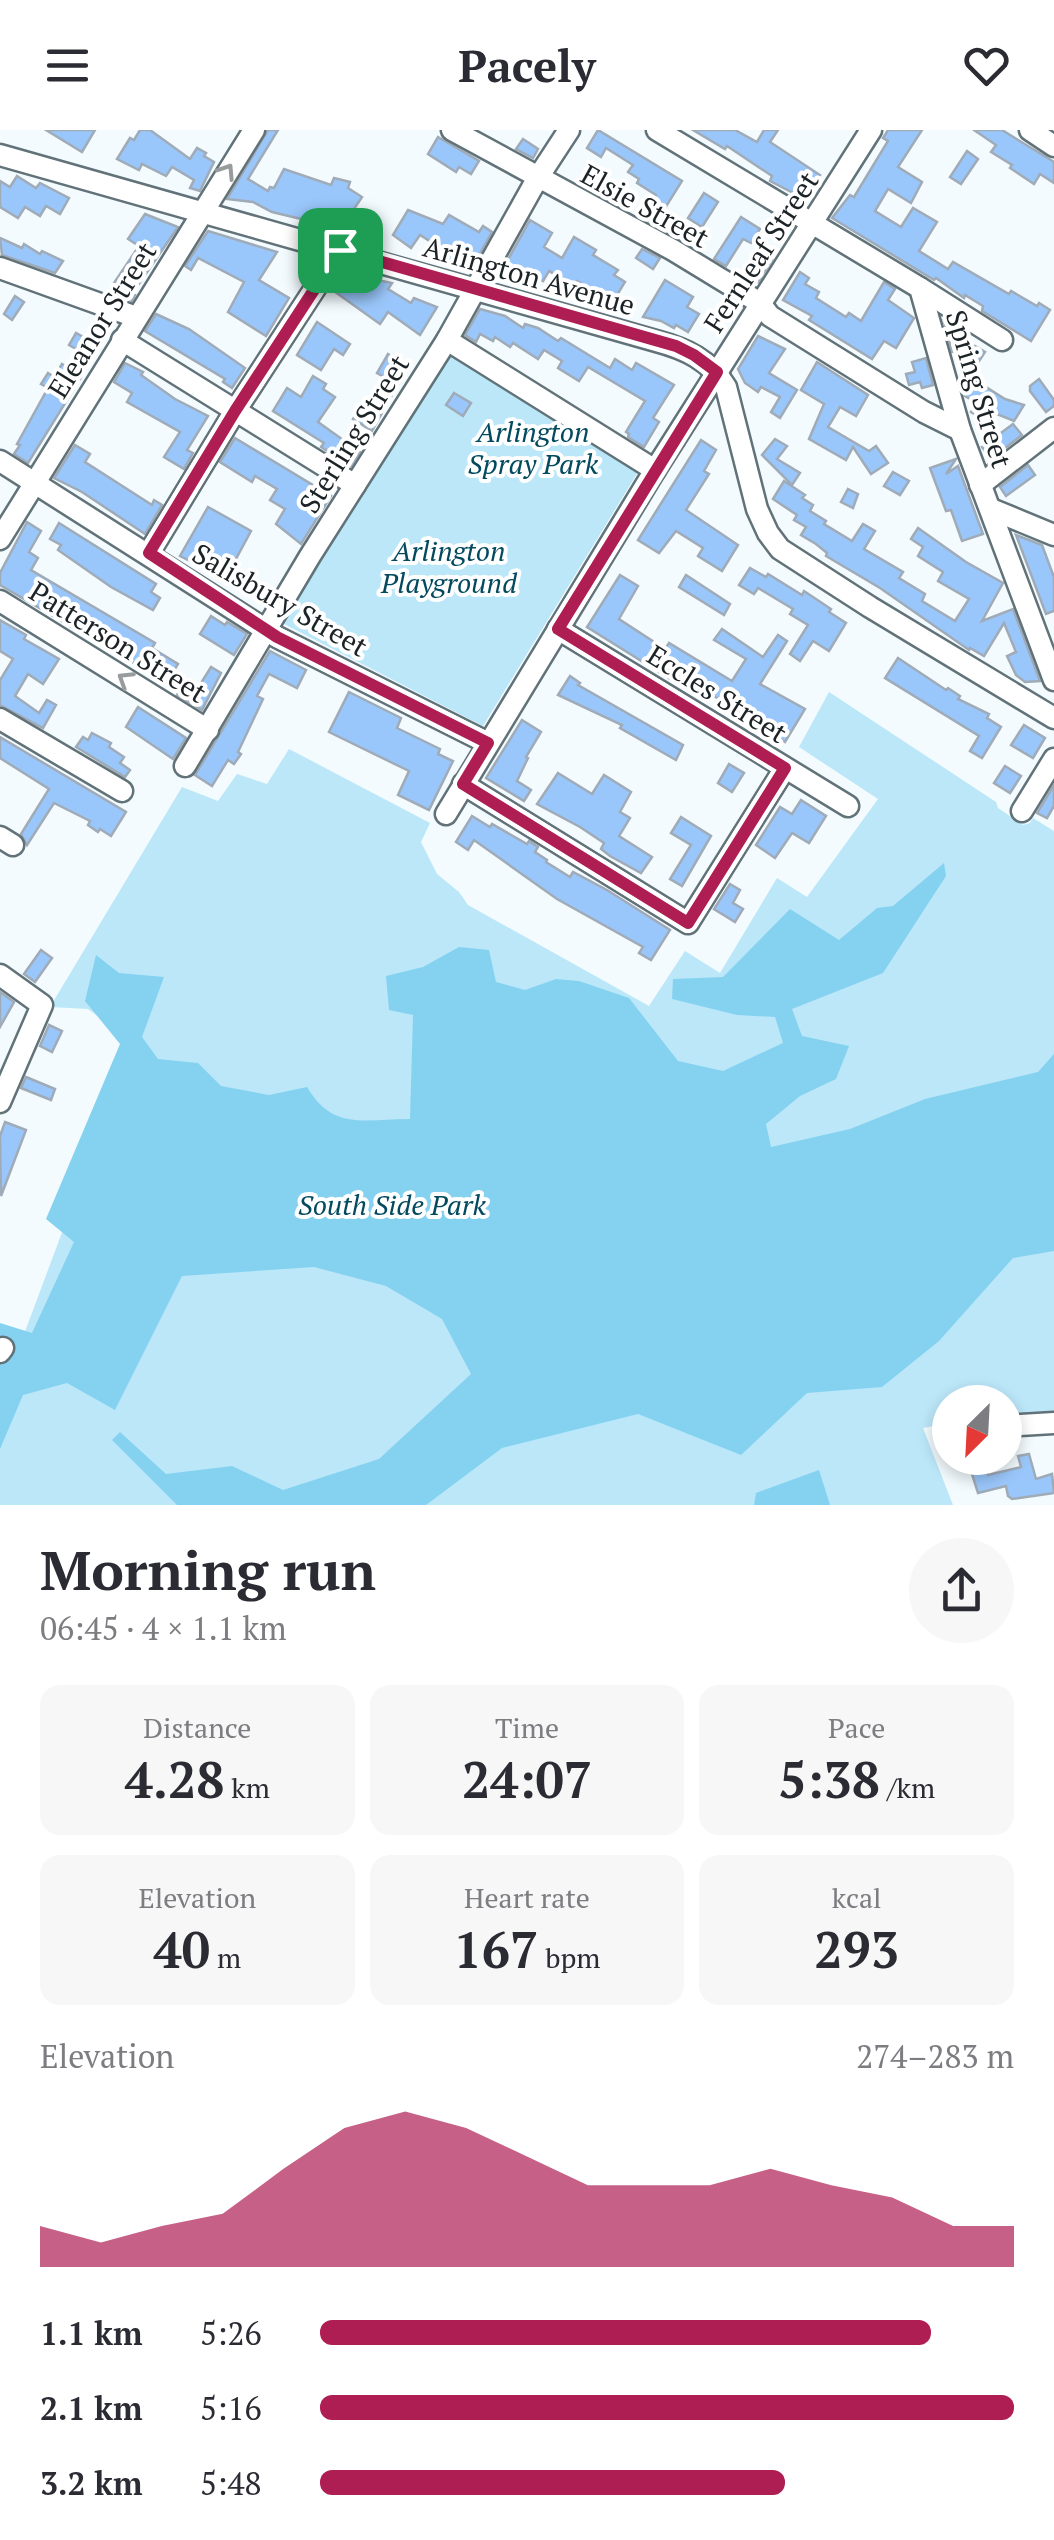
<!DOCTYPE html>
<html lang="en">
<head>
<meta charset="utf-8">
<style>
  body { margin:0; font-family:"PT Serif",serif; background:#f7f7f7; color:#2b2b33; height:100vh; display:flex; flex-direction:column; font-size:38px; white-space:nowrap }
  * { box-sizing:border-box; margin:0 }
  p { font-size:32px; color:#7c7c81 }
  .icon { flex:none; width:55px; height:55px; fill:none; stroke:currentColor; stroke-width:2; stroke-linecap:round; stroke-linejoin:round }
  .map { position:relative; height:1375px; overflow:hidden }
  .details { display:flex; flex-direction:column; background:#fff; flex:1 }
  .details>* { flex:none }
  .needle { width:65px; rotate:204deg }
  .tools { position:absolute; left:932px; top:1255px; display:grid; gap:20px }
  .tools a { display:grid; place-items:center; width:90px; height:90px; border-radius:50%; background:#fff; box-shadow:0 5px 15px #0003; font-size:50px }
  .pin { position:absolute; display:grid; place-items:center; width:85px; height:85px; color:#fff; margin:-42px; border-radius:20px; box-shadow:0 5px 15px #0006 }
  .round { display:grid; place-items:center; flex:none; width:105px; height:105px; border-radius:52px; background:#f7f7f7 }
  .head { display:flex; align-items:center; justify-content:space-between; height:170px; padding:0 40px }
  h1 { font-size:55px; font-weight:800; line-height:75px }
  .stats { display:grid; grid-template-columns:repeat(3,1fr); gap:15px; height:170px; padding:10px 40px }
  .stats div { display:grid; align-content:center; border-radius:20px; background:#f7f7f7; text-align:center }
  .stats b { font-size:50px; font-weight:800 }
  .stats small { font-size:28px; font-weight:400 }
  .stats p { font-size:28px }
  .chart { height:280px; padding:20px 40px }
  .chart p { display:flex; justify-content:space-between }
  .chart svg { width:100%; height:180px; margin-top:10px; fill:#af1e53; opacity:.7 }
  ul { padding:0 40px; list-style:none; font-size:32px }
  li { display:grid; grid-template-columns:160px 120px 1fr; align-items:center; height:75px }
  li i { height:25px; border-radius:12px; background:#af1e53 }
  header { display:flex; justify-content:space-between; align-items:center; height:130px; padding:0 40px; background:#fff; font-size:45px; font-weight:800 }
  .map>svg:first-child { display:block }
  .green { fill:#bbe7f9 }
  .forest { fill:#84d2f0 }
  .building { fill:#9ac7fb; stroke:#a0abb8; stroke-width:2.5 }
  .lines { fill:none; stroke-linecap:round; stroke-linejoin:round }
  .minor-casing { stroke:#617279; stroke-width:25 }
  .minor { stroke:#fff; stroke-width:20 }
  .oneway { stroke:#999c9d }
  .route-casing { stroke:#fff; stroke-width:20 }
  .route { stroke:#af1e53; stroke-width:12 }
  .labels { text-anchor:middle; stroke-width:8; stroke-linejoin:round; paint-order:stroke }
  .street-label { font-size:28px; fill:#1c2326; stroke:#fff }
  .park-label { font-size:28px; font-style:italic; fill:#034a5f; stroke:#fff }
</style>
</head>
<body>
<header><svg class="icon" aria-label="menu" viewBox="0 0 24 24"><path d="M4 6h16M4 12h16M4 18h16"/></svg>Pacely<svg class="icon" aria-label="heart" viewBox="0 0 24 24"><path d="M12 20l-8-8c-3-5 5-10 8-4 3-6 11-1 8 4z"/></svg></header>
<div class="map">
<svg width="1054" height="1375" viewBox="0 0 1054 1375">
  <rect width="100%" height="100%" fill="#f3fbfe"/>
  <g class="green">
    <polygon points="452,223 637,337 638,342 483,596 282,493"/>
    <polygon points="829,562 996,672 998,678 1023,695 1030,693 1033,688 1054,701 1054,1283 1005,1284 1005,1272 950,1272 950,1293 923,1298 953,1375 0,1375 0,1251 17,1223 133,912 88,879 50,877 182,657 218,671 237,644 267,654 289,619 430,693 421,712 437,744 459,762 468,775 649,876 685,821 720,843 777,748 807,767 878,669 799,617"/>
  </g>
  <g class="forest">
    <path d="M944 733 946 746 883 843 792 879 802 906 849 916 836 949 800 966 766 994 771 1017 850 999 925 969 1038 942 1054 924V1121L1013 1128 939 1211 882 1257 807 1263 741 1325 638 1284 502 1318 426 1375H177L112 1310 120 1302 166 1344 232 1336 283 1360 379 1329 471 1244 442 1189 386 1156 314 1137 182 1146 115 1280 67 1253 23 1265 0 1319V1193L32 1203 74 1112 46 1089 120 914 85 871 96 825 119 843 164 847 142 907 158 929 198 933 221 956 269 965 307 957C333 1001 364 989 410 989L413 885 389 880 386 846 423 837 459 817 489 820 496 852 525 860 556 849 579 851 629 868 678 931 723 941 783 913 775 887 737 885 672 869 673 849 723 847 790 779 839 810 877 778 893 776Z"/>
    <polygon points="819,1340 830,1375 754,1375 756,1363"/>
  </g>
  <g class="building">
    <polygon points="46,0 95,0 82,22"/>
    <polygon points="140,0 150,0 190,29 197,18 206,23 204,26 214,32 200,61 190,58 194,50 172,37 166,46 142,34 139,40 117,29 130,8 134,10"/>
    <polygon points="268,0 278,0 248,49 268,61 270,57 274,58 284,39 331,55 334,48 350,52 348,58 362,67 352,82 348,80 343,99 272,82 253,72 227,69"/>
    <polygon points="598,0 682,51 655,94 642,86 656,65 637,53 639,49 628,42 633,35 606,18 601,27 587,18"/>
    <polygon points="693,0 735,0 757,12 764,0 778,0 770,12 820,45 805,69 770,51 772,46 727,16 725,19"/>
    <polygon points="888,0 922,0 898,37 922,52 911,73 888,59 875,81 901,97 913,78 937,92 919,121 948,139 953,132 1009,164 1011,161 1037,176 1039,173 1050,180 1031,211 982,181 983,176 965,165 964,168 936,148 934,150 832,88 850,65 854,67 888,11 883,8"/>
    <polygon points="974,0 1002,0 1054,32 1054,53 1040,44 1034,54 1010,38 1012,35 991,22 996,15"/>
    <polygon points="438,7 479,31 471,44 459,37 456,42 428,24"/>
    <polygon points="523,9 538,19 533,28 516,19"/>
    <polygon points="967,21 978,29 961,54 950,47"/>
    <polygon points="17,46 36,58 40,53 69,68 60,84 46,76 40,86 25,77 18,88 0,77 0,51 10,57"/>
    <polygon points="704,63 718,72 702,97 688,88"/>
    <polygon points="408,80 443,94 449,85 479,102 483,96 492,102 473,136 453,132 440,123 442,119 420,105 411,118 393,105"/>
    <polygon points="145,84 178,97 132,164 135,165 132,171 108,162 139,116 128,109"/>
    <polygon points="741,87 760,99 751,113 743,109 726,136 714,129"/>
    <polygon points="530,90 552,103 544,117 562,128 574,107 596,120 593,125 618,140 614,145 625,152 609,178 600,173 603,167 577,151 574,156 549,141 543,151 528,143 524,150 500,144"/>
    <polygon points="208,101 277,122 259,150 289,168 266,206 228,182 244,152 198,128 191,140 185,136"/>
    <polygon points="0,108 22,118 24,114 40,124 42,121 63,131 55,143 2,125"/>
    <polygon points="642,119 660,128 653,139 636,128"/>
    <polygon points="761,123 772,130 758,152 747,146"/>
    <polygon points="342,142 368,157 373,149 392,153 388,159 411,173 414,168 437,177 420,205 388,182 380,194 331,159"/>
    <polygon points="800,142 809,148 805,154 819,162 816,168 846,187 849,183 861,191 884,152 895,159 888,170 914,188 896,218 884,211 872,229 809,190 812,186 783,170"/>
    <polygon points="665,150 693,167 687,177 699,184 688,202 676,195 674,198 661,191 643,187"/>
    <polygon points="15,166 24,172 12,190 4,184"/>
    <polygon points="480,179 505,186 523,198 525,194 538,198 558,211 561,208 610,238 615,229 632,240 636,233 674,255 653,288 659,292 644,317 628,307 629,304 626,302 645,271 588,237 579,251 558,238 562,231 544,220 538,229 513,213 510,217 495,207 493,211 480,204 476,212 465,205"/>
    <polygon points="156,184 189,199 245,238 232,258 223,252 225,249 145,201"/>
    <polygon points="99,190 108,196 91,227 69,215 76,203 87,209"/>
    <polygon points="944,191 956,197 962,219 952,222"/>
    <polygon points="317,192 350,214 343,225 334,219 321,240 297,225"/>
    <polygon points="758,206 785,219 769,243 797,260 780,288 771,282 780,267 761,257 758,262 745,253 738,239"/>
    <polygon points="975,216 985,222 972,242 963,236"/>
    <polygon points="388,224 408,236 372,301 353,289 361,276 365,279 384,247 377,243"/>
    <polygon points="926,228 933,255 922,258 920,252 909,255 906,244 915,242 912,232"/>
    <polygon points="817,232 868,265 856,286 840,277 828,297 869,321 876,316 888,333 871,344 853,317 846,330 809,309 824,274 801,260"/>
    <polygon points="125,233 143,242 141,245 175,269 208,286 187,320 193,323 184,339 164,327 180,302 127,272 132,263 114,252"/>
    <polygon points="62,234 82,246 28,333 14,324 20,315 17,314 48,258 41,254 48,243 54,247"/>
    <polygon points="313,246 326,254 323,259 335,267 318,292 360,322 351,336 321,317 324,313 273,281 287,258 301,267"/>
    <polygon points="1039,249 1054,270 1054,276 1046,282 1030,261 1030,256"/>
    <polygon points="975,250 1005,269 1024,275 1014,291 987,280 981,289 971,282 977,273 965,266"/>
    <polygon points="454,263 471,273 463,286 446,275"/>
    <polygon points="1013,294 1022,305 991,329 982,317"/>
    <polygon points="235,308 331,366 301,414 276,394 285,379 270,370 277,359 255,346 252,352 220,332"/>
    <polygon points="775,309 787,316 777,329 800,343 792,355 762,325"/>
    <polygon points="701,310 716,320 704,341 709,344 686,380 738,415 722,441 698,426 703,418 676,401 659,423 638,410"/>
    <polygon points="75,315 90,324 85,332 152,375 154,370 162,375 145,404 82,362 54,348"/>
    <polygon points="956,329 946,344 958,336 983,404 962,411 951,380 946,381 930,338"/>
    <polygon points="1028,335 1035,345 1006,366 1000,357"/>
    <polygon points="893,342 909,351 900,365 884,356"/>
    <polygon points="784,351 805,365 802,368 813,375 810,381 826,391 824,394 852,411 863,394 875,401 864,419 903,442 899,448 925,464 922,471 955,491 969,469 938,451 943,442 918,426 923,417 911,409 918,398 966,432 1003,453 982,491 1013,479 1040,551 1025,552 1016,545 1007,526 1016,522 1004,493 984,526 970,518 969,520 880,458 826,426 827,423 816,414 801,405 806,397 794,390 797,385 773,369"/>
    <polygon points="848,359 858,364 853,378 841,372"/>
    <polygon points="208,377 251,401 224,451 214,443 180,426"/>
    <polygon points="27,392 41,401 29,422 38,428 31,440 155,513 152,518 178,534 173,542 198,558 211,537 221,543 202,580 177,565 180,560 0,455 0,443"/>
    <polygon points="59,393 156,454 151,462 160,468 153,480 111,457 58,420 61,415 50,409"/>
    <polygon points="1016,405 1042,415 1054,447 1054,481 1046,484"/>
    <polygon points="750,438 766,447 768,444 802,465 804,461 831,479 829,482 846,493 829,521 813,511 800,531 790,524 808,495 790,484 793,479 758,458 754,464 739,455"/>
    <polygon points="620,445 638,456 619,489 665,519 669,513 732,551 746,529 714,510 722,499 763,527 778,505 787,511 760,554 805,579 785,612 728,574 708,563 705,568 683,557 587,497"/>
    <polygon points="686,445 730,474 724,485 679,457"/>
    <polygon points="211,486 225,495 227,492 247,504 234,525 200,504"/>
    <polygon points="0,490 26,505 24,509 59,529 43,554 28,544 15,566 39,583 47,570 56,575 43,598 0,575 0,550 13,529 0,521"/>
    <polygon points="270,521 306,540 297,558 269,544 257,566 263,569 238,622 241,624 234,634 228,630 212,656 195,645"/>
    <polygon points="898,528 946,560 948,558 960,566 958,569 989,584 987,588 1001,597 982,628 970,621 979,606 885,548"/>
    <polygon points="570,546 580,553 578,555 683,615 676,630 620,598 622,595 558,565"/>
    <polygon points="349,562 401,588 397,598 440,619 438,624 453,631 429,680 398,665 409,641 329,602"/>
    <polygon points="138,577 186,608 173,629 126,597"/>
    <polygon points="522,590 541,602 526,627 528,628 517,651 531,660 524,671 486,648"/>
    <polygon points="1024,595 1045,608 1033,628 1011,615"/>
    <polygon points="92,603 111,613 109,617 124,627 120,633 130,640 125,647 76,617 83,607 88,610"/>
    <polygon points="0,607 126,682 111,706 100,699 98,702 88,695 90,691 54,673 27,715 21,704 49,659 0,628"/>
    <polygon points="729,634 744,643 732,662 718,653"/>
    <polygon points="1005,636 1021,646 1010,663 994,653"/>
    <polygon points="558,643 592,664 604,645 631,662 620,682 630,688 619,706 652,727 641,743 610,726 601,719 604,713 580,697 537,674"/>
    <polygon points="1054,655 1054,676 1047,688 1037,683"/>
    <polygon points="801,670 826,686 809,713 792,703 775,728 756,715 780,677 792,684"/>
    <polygon points="472,686 490,697 492,694 527,714 529,711 538,717 535,722 547,730 546,732 570,747 573,742 607,760 670,800 651,830 639,823 643,817 557,769 474,710 468,720 456,712"/>
    <polygon points="681,687 711,706 682,756 670,749 691,715 671,703"/>
    <polygon points="730,754 740,760 733,773 743,779 735,792 714,779"/>
    <polygon points="41,820 52,828 35,852 24,844"/>
    <polygon points="0,862 14,872 0,897"/>
    <polygon points="49,895 62,901 52,922 40,916"/>
    <polygon points="26,947 55,959 51,970 21,958"/>
    <polygon points="5,992 26,1000 1,1066 0,1006"/>
    <polygon points="1029,1324 1036,1349 1052,1344 1054,1363 1012,1369 1008,1366 1006,1356 978,1363 972,1344 986,1340 988,1345 1021,1337 1018,1326"/>
  </g>
  <g class="lines">
    <defs>
      <g id="minor">
        <polyline points="452,0 673,120 760,173 770,186 924,282 960,300"/>
        <polyline points="657,0 920,158 960,300 1054,550"/>
        <polyline points="1030,0 1054,16"/>
        <path d="M0 25 656 211C686 219 710 230 726 257L757 379 768 403 780 419 870 477 1054 588"/>
        <polyline points="0,138 136,187"/>
        <polyline points="920,158 1002,210"/>
        <polyline points="122,210 355,355"/>
        <polyline points="447,210 655,340"/>
        <polyline points="0,331 277,507 488,613"/>
        <polyline points="980,355 1054,298"/>
        <polyline points="991,379 1054,405"/>
        <polyline points="0,409 254,0"/>
        <polyline points="149,423 235,281 340,120"/>
        <polyline points="0,471 208,600"/>
        <polyline points="558,499 848,676"/>
        <polyline points="0,589 122,661"/>
        <polyline points="185,636 310,426 447,210 537,49 569,0"/>
        <polyline points="463,654 688,793 785,638"/>
        <polyline points="1022,681 1054,629"/>
        <polyline points="446,684 655,340 871,0"/>
        <polyline points="0,707 13,715"/>
        <polyline points="0,845 42,875 0,972"/>
        <polyline points="0,1222 3,1218"/>
        <polyline points="1005,1296 1054,1293"/>
      </g>
    </defs>
    <use href="#minor" class="minor-casing"/>
    <use href="#minor" class="minor"/>
  </g>
  <defs><path id="oneway-chevron" d="M-2-3.5L2.5 0L-2 3.5" fill="none" stroke-width="1.6" stroke-linecap="round" stroke-linejoin="round" transform="scale(2.5)"/></defs>
  <g class="oneway">
    <use href="#oneway-chevron" transform="translate(227 41) rotate(-57)"/>
    <use href="#oneway-chevron" transform="translate(125 549) rotate(-148)"/>
  </g>
  <g class="lines">
    <defs>
      <polygon id="route" points="340,120 676,216 694,225 717,242 558,499 785,638 688,793 463,654 488,613 277,507 149,423 235,281"/>
    </defs>
    <use href="#route" class="route-casing"/>
    <use href="#route" class="route"/>
  </g>
  <g class="labels">
    <g class="street-label">
      <text transform="translate(645 76) rotate(29)" y="10">Elsie Street</text>
      <text transform="translate(761 122) rotate(-57)" y="10">Fernleaf Street</text>
      <text transform="translate(529 146) rotate(16)" y="10">Arlington Avenue</text>
      <text transform="translate(102 190) rotate(-58)" y="10">Eleanor Street</text>
      <text transform="translate(979 259) rotate(73)" y="10">Spring Street</text>
      <text transform="translate(354 304) rotate(-58)" y="10">Sterling Street</text>
      <text transform="translate(280 470) rotate(30)" y="10">Salisbury Street</text>
      <text transform="translate(118 512) rotate(32)" y="10">Patterson Street</text>
      <text transform="translate(717 564) rotate(32)" y="10">Eccles Street</text>
    </g>
    <g class="park-label">
      <text x="533" y="312">Arlington<tspan x="533" dy="32">Spray Park</tspan></text>
      <text x="449" y="431">Arlington<tspan x="449" dy="32">Playground</tspan></text>
      <text x="392" y="1085">South Side Park</text>
    </g>
  </g>
</svg>
<div class="tools">
<a><svg class="needle" viewBox="-14 -14 28 28"><path d="M0-13l5 13h-10z" fill="#e53935"/><path d="M0 13l5-13h-10z" fill="#7c7c81"/></svg></a>
</div>
<div class="pin" style="left:340px;top:120px;background:#1e9e55"><svg class="icon" aria-label="arrive" viewBox="0 0 24 24"><path d="M6 21V4h12l-3 4 3 4H6"/></svg></div>
</div>
<section class="details">
<div class="head"><div><h1>Morning run</h1><p>06:45 · 4 × 1.1 km</p></div><a class="round"><svg class="icon" aria-label="share" viewBox="0 0 24 24"><path d="M12 15V3M7 8l5-5 5 5M5 13v7h14v-7"/></svg></a></div>
<div class="stats">
<div><p>Distance</p><b>4.28<small> km</small></b></div>
<div><p>Time</p><b>24:07</b></div>
<div><p>Pace</p><b>5:38<small> /km</small></b></div>
</div>
<div class="stats">
<div><p>Elevation</p><b>40<small> m</small></b></div>
<div><p>Heart rate</p><b>167<small> bpm</small></b></div>
<div><p>kcal</p><b>293</b></div>
</div>
<div class="chart"><p><span>Elevation</span>274–283 m</p>
<svg viewBox="0 0 160 44" preserveAspectRatio="none"><path d="M0 44V34L10 38L20 34L30 31L40 20L50 10L60 6L70 10L80 17L90 24L100 24L110 24L120 20L130 24L140 27L150 34L160 34V44z"/></svg>
</div>
<ul>
<li><b>1.1 km</b>5:26<i style="width:88%"></i></li>
<li><b>2.1 km</b>5:16<i style="width:100%"></i></li>
<li><b>3.2 km</b>5:48<i style="width:67%"></i></li>
</ul>
</section>
</body>
</html>
